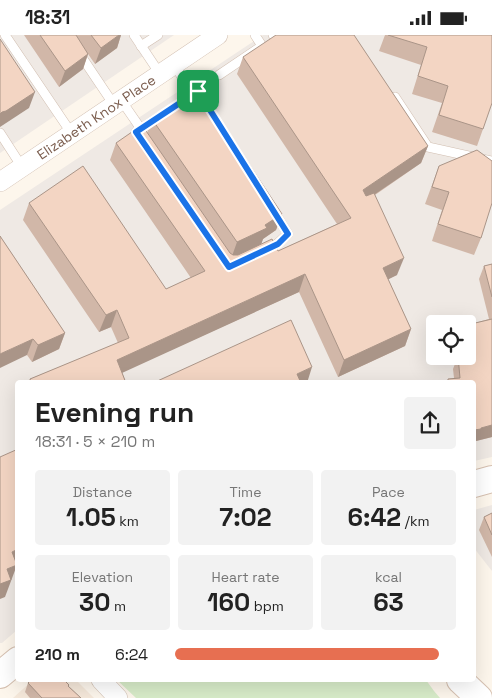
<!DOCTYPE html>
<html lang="en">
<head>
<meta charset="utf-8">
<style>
  body { margin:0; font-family:"Space Grotesk",sans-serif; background:#f2f2f2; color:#222; height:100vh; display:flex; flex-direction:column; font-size:19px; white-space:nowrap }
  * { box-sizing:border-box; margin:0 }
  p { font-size:16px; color:#767676 }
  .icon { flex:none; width:28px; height:28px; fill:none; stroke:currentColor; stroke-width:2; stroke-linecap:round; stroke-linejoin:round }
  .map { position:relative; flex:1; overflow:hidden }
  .drawer { position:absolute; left:15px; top:345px; width:461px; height:302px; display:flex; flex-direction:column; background:#fff; border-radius:5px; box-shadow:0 5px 20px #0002 }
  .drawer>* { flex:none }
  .tools { position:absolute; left:426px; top:280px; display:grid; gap:10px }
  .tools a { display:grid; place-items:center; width:50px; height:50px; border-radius:5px; background:#fff; box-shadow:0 5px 20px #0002; font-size:25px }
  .pin { position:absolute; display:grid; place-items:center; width:42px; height:42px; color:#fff; margin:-21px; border-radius:10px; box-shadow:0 2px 8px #0006 }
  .round { display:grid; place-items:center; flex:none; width:52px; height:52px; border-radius:5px; background:#f2f2f2 }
  .summary { display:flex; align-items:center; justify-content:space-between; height:85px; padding:0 20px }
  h1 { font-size:28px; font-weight:800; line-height:38px }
  .metrics { display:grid; grid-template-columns:repeat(3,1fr); gap:8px; height:85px; padding:5px 20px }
  .metrics div { display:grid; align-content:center; border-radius:5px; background:#f2f2f2; text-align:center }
  .metrics b { font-size:25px; font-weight:800 }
  .metrics small { font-size:14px; font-weight:400 }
  .metrics p { font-size:14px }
  ul { padding:0 20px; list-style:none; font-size:16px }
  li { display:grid; grid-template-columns:80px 60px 1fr; align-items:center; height:38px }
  li i { height:12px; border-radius:6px; background:#e76f51 }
  .status { display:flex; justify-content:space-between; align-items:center; height:35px; padding:0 25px; background:#fff; direction:ltr }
  .status svg { height:14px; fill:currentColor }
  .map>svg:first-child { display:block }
  .residential { fill:#f5e8da }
  .industrial { fill:#efe9e4; fill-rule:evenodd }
  .green { fill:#d8ecc9 }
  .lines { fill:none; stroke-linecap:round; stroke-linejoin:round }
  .lane-casing { stroke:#d1beb0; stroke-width:10 }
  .street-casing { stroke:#d1beb0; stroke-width:20 }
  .secondary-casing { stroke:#d6c0b0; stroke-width:28 }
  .lane { stroke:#fff; stroke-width:9 }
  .street { stroke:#fff; stroke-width:19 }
  .secondary { stroke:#fff; stroke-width:26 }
  .wall { fill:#d1b7a8 }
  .shaded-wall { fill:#aa9588 }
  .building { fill:#f3d5c3; stroke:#aa9588 }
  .route-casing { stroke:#fff; stroke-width:10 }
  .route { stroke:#1a73e8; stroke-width:6 }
  .labels { text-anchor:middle; stroke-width:4; stroke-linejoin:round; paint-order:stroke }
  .street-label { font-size:14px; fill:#7a5c4d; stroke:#fffaf3 }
</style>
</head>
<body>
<div class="status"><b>18:31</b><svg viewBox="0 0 49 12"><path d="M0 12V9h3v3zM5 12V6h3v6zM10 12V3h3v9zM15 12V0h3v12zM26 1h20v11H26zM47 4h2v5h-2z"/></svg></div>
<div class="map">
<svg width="492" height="663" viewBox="0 0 492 663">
  <rect width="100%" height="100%" fill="#fdf6ec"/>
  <polygon class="residential" points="33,645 76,645 94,663 13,663"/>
  <g class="industrial">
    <polygon points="0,0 174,0 0,118"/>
    <path d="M263 0H492V422L474 426V348H18L17 595 2 608H0V175ZM435 289H468V321H435Z"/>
    <polygon points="492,470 492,536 474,513 474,475"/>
  </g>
  <polygon class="green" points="117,645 426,645 434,656 440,663 136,663"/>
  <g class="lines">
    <defs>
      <g id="lane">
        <polyline points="5,0 72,99"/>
        <polyline points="67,0 114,70"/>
        <polyline points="134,0 160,39"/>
        <polyline points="273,0 275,3 279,0"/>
        <polyline points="141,11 158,0"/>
        <polyline points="174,29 192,59 198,55 200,59"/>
        <polyline points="219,40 262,11 255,0"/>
        <polyline points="395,62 428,112 492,126"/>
        <polyline points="121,65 141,94"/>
        <polyline points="0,98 22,132"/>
        <polyline points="138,99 136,97 159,82"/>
        <polyline points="265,215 277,209 288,199 273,175"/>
      </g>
      <g id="street">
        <path id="s1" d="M0 147 218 0"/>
        <polyline points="101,645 118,663"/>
      </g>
      <g id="secondary">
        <polyline points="474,449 492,444"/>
        <polyline points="0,640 18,625"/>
        <polyline points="460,645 479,663"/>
      </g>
    </defs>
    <use href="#lane" class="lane-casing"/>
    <use href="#street" class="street-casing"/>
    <use href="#secondary" class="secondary-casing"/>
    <use href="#lane" class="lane"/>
    <use href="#street" class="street"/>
    <use href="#secondary" class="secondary"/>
  </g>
  <g class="wall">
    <polygon points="24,0 121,0 117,13 95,29 88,19 83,34 59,52"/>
    <polygon points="385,0 492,0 483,94 477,111 432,97 442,68 412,59 421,30 379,16"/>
    <polygon points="243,22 428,111 421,128 375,160 397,240 388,244 411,294 405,311 338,342 299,257 122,337 126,348 29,348 30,344 118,308 111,292 99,297 23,185 29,168 166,254 191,243 110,125 116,108 147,98 152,84 216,70 214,76 282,179 276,195 263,204 261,209 278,216 337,189 237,39"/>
    <polygon points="439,131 481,203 474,220 432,206 442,175 425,169"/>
    <polygon points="0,201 65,298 59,314 32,327 27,320"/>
    <polygon points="492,229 492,402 476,406 476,408 474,348 447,348 448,344 454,343 453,334 458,321 468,321 468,299 471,289 489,284 479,244 484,231"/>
    <polygon points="492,478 492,522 479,495 484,482"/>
    <polygon points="28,648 68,651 81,663 30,663 25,657"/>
  </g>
  <g class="shaded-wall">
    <polygon points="119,0 121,0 117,13 95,29 101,13"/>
    <polygon points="88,19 83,34 59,52 65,36"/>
    <polygon points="35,57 29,73 0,92 0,79 2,77"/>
    <polygon points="216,70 210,86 212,73"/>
    <polygon points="428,111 421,128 356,172 363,155"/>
    <polygon points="282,179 276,195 263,204 261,210 231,224 237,207"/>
    <polygon points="404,223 397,240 377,250 383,233"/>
    <polygon points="305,239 299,257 111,343 117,325"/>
    <polygon points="117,275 111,292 99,297 106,280"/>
    <polygon points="411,294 405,311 338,342 344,325"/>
    <polygon points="65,298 59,314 32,327 38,310"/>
    <polygon points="33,304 27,320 0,333 0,319"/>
    <polygon points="312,332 307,348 294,348 297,339"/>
    <polygon points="492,390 492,402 476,406 476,408 474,408 474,395"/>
    <polygon points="18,514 18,529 5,534 12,517"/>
    <polygon points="17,530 5,562 0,564 0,549 7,534"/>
  </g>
  <g class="building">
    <polygon points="40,0 76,0 88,19 65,36"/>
    <polygon points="91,0 119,0 101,13"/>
    <polygon points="276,0 354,0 428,111 363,155 366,161 374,158 404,223 383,233 411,294 344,325 305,239 117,325 126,348 31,348 30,344 129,303 117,275 106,280 29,168 83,131 166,254 205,236 116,108 142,90 230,218 233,220 238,220 272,204 278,216 351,183 243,22"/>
    <polygon points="388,0 492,0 492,68 483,94 439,80 448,51 418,41 427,12"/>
    <polygon points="0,4 35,57 6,76 2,77 0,79"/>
    <polygon points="204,50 216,70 212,73 282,179 265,190 267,193 237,207 152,84"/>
    <polygon points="477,115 492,126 492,168 481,203 438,189 449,157 432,152 439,131"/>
    <polygon points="0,201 65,298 38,310 33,304 0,319"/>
    <polygon points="492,229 492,262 484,231"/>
    <polygon points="492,284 492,390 481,393 481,394 474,395 474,348 448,348 448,344 460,343 458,321 468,321 468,301 471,289"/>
    <polygon points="291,285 312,332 297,339 301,348 153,348"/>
    <polygon points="18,414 18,514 12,517 17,530 7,534 11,545 0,549 0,422"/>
    <polygon points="492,478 492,500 484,482"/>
    <polygon points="31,645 64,645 69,650 68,651 81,663 42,663 28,648"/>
  </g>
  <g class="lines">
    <defs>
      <polygon id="route" points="198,56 288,199 278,209 229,232 136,97"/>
    </defs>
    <use href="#route" class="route-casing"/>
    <use href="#route" class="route"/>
  </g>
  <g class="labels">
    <g class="street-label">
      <text dy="5" stroke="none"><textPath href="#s1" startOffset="116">Elizabeth Knox Place</textPath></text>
    </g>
  </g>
</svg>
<div class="tools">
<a><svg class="icon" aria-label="locate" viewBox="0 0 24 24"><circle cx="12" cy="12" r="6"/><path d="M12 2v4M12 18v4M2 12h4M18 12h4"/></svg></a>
</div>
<div class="pin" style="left:198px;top:56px;background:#1e9e55"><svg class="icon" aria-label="arrive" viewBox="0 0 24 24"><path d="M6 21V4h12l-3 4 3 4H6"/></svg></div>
<section class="drawer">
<div class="summary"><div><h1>Evening run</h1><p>18:31 · 5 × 210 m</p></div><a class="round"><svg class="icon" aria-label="share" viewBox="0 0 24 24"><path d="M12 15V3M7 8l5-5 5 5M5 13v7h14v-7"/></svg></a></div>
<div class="metrics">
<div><p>Distance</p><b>1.05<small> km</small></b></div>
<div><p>Time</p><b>7:02</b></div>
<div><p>Pace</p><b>6:42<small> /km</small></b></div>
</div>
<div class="metrics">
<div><p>Elevation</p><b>30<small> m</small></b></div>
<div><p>Heart rate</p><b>160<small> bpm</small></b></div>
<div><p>kcal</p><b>63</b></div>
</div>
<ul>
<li><b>210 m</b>6:24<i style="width:94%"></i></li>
</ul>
</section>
</div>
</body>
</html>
